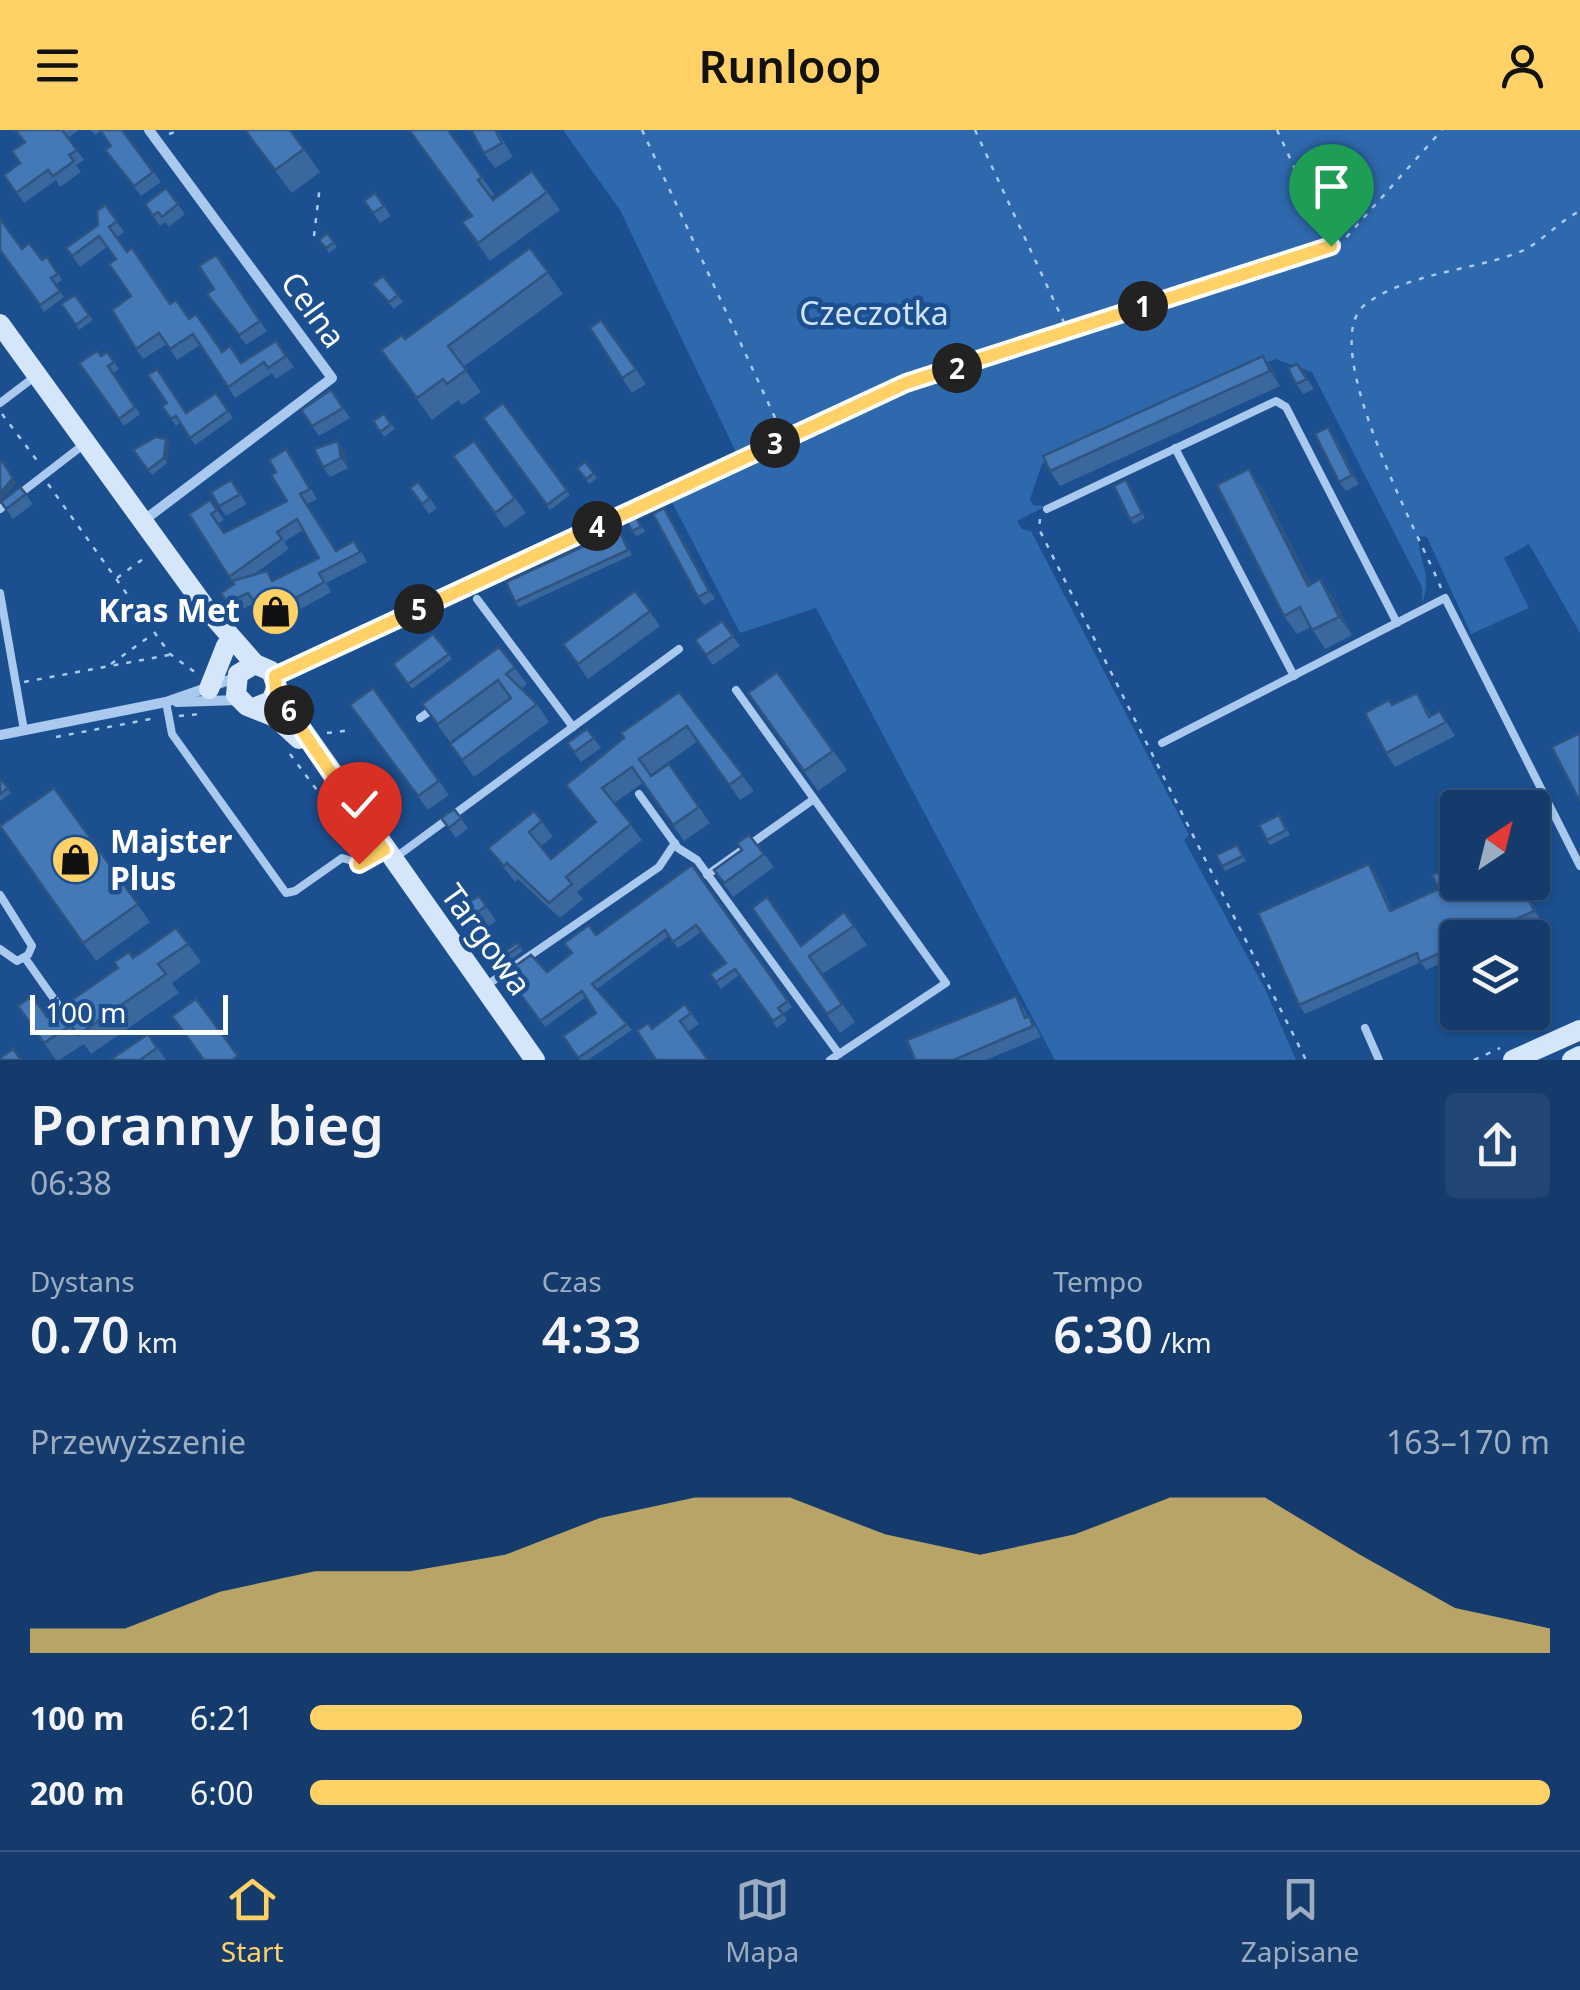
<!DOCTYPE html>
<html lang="pl">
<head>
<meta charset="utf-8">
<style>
  body { margin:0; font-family:"Noto Sans",sans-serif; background:#214673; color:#f1f3f6; height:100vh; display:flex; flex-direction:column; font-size:38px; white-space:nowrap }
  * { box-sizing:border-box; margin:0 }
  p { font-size:32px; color:#9dadc1 }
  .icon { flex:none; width:55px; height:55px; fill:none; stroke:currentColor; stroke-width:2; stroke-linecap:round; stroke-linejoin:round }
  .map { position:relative; height:930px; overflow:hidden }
  .panel { display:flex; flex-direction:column; background:#143b6b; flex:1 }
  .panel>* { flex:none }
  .needle { width:65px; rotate:35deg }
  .fabs { position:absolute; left:1440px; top:660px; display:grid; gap:20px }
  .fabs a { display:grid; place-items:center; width:110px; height:110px; border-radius:10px; background:#143b6b; box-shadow:0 2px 8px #0004,0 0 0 2px #33557e; font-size:50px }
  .scale { position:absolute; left:30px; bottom:25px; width:198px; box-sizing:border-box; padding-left:10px; border:5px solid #fff; border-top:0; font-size:28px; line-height:35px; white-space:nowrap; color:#fff; -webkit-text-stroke:8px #1b4f8f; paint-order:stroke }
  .pin { position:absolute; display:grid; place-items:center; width:85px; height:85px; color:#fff; margin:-102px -42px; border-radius:50% 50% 50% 0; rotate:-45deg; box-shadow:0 0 10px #0007 }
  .pin .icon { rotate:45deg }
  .km { position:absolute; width:50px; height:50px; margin:-25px; border-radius:50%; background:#222; color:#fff; font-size:28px; line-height:50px; text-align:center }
  .round { display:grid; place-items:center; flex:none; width:105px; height:105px; border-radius:10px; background:#214673 }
  .head { display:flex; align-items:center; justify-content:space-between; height:170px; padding:0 30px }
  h1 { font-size:55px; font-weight:600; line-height:75px }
  .stats { display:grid; grid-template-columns:repeat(3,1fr); gap:15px; height:170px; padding:10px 30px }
  .stats div { display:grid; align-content:center }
  .stats b { font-size:50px; font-weight:600 }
  .stats small { font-size:28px; font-weight:400 }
  .stats p { font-size:28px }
  .chart { height:280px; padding:20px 30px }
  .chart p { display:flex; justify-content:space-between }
  .chart svg { width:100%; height:180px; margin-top:10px; fill:#ffd166; opacity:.7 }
  ul { padding:0 30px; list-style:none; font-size:32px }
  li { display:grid; grid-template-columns:160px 120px 1fr; align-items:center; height:75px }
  li i { height:25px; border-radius:12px; background:#ffd166 }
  header { display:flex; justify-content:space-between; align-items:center; height:130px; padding:0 30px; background:#ffd166; color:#111; font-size:45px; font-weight:600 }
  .dock { display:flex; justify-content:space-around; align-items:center; height:140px; border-top:2px solid #33557e; background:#143b6b; font-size:28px; color:#9dadc1 }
  .dock a { display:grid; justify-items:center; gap:5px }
  .dock .on { color:#ffd166 }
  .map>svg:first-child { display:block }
  .green { fill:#2e69ad }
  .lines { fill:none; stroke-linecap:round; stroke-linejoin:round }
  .path { stroke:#a9c9ee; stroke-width:2.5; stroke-dasharray:5 8; stroke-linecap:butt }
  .lane { stroke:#a9c9ee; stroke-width:8 }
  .street { stroke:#a9c9ee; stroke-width:10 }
  .secondary { stroke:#d6e6fa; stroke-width:20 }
  .wall { fill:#3a679d; fill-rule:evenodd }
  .shaded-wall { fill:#305480 }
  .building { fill:#4478b7; stroke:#305480; stroke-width:2.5 }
  .route-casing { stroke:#fff; stroke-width:20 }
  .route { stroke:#ffd166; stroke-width:12 }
  .labels { text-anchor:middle; stroke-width:9; stroke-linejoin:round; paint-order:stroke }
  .street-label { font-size:32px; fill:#fff; stroke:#1b4f8f }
  .park-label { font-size:32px; fill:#cfe3fa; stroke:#1b4f8f }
  .poi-label { font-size:32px; font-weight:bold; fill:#fff; stroke:#1b4f8f; text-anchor:end }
</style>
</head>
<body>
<header><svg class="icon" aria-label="menu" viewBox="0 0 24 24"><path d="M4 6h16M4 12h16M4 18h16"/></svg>Runloop<svg class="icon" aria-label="person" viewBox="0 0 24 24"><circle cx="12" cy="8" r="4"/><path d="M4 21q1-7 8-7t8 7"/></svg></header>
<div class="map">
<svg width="1580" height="930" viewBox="0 0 1580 930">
  <rect width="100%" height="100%" fill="#1b4f8f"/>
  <path class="green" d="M563 0H1580V503L1529 414 1504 428 1529 478 1471 504 1427 407 1418 406C1419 431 1433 448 1422 473V457L1312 242 1275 229 1042 334 1030 369 1033 375 1046 376 1017 391 1022 399 1031 401 1189 705 1184 710 1265 859 1296 930H1055L816 478 740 503 672 372 744 339 620 80Z"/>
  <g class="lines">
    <g class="path">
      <polyline points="642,0 784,307"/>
      <polyline points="975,0 1067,199"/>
      <polyline points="1277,0 1330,115"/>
      <polyline points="169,4 181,0"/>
      <polyline points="314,106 320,55"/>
      <polyline points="2,284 39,333"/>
      <polyline points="714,341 906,253 1342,112 1442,0"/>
      <polyline points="48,354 170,524 196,543"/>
      <polyline points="1040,389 1039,399 1306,930"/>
      <polyline points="117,448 147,426"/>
      <path d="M1441 458C1422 410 1313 212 1366 174 1408 143 1469 141 1517 123 1541 114 1557 92 1580 81"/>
      <polyline points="111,534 153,504"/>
      <polyline points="24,552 169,525"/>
      <polyline points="179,586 201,584"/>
      <polyline points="327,603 352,600"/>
      <polyline points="56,607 156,588"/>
      <polyline points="290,624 363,722"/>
      <polyline points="1474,930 1500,918"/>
    </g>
    <g class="lane">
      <polyline points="0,273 37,245"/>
      <polyline points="1175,318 1294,546"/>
      <polyline points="0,379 83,315"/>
      <polyline points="1047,379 1276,271 1286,277 1397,493"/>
      <polyline points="0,463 24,600"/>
      <polyline points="477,469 573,597"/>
      <polyline points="736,560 946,853 830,930"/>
      <polyline points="166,572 172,604 286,763 295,761 342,728 363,734 384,720"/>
      <polyline points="420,588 437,576"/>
      <polyline points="1162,613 1445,468 1580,736"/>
      <polyline points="639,664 678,718 697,730 839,924"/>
      <polyline points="396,727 679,519"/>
      <polyline points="707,745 814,669"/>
      <polyline points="0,765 32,816 28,825 17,831 0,819"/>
      <polyline points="25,828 66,886"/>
      <polyline points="487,855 659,737 675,713"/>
      <polyline points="1365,898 1379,930"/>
    </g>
    <g class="street">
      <polyline points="143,391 332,248 149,0"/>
      <polyline points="275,546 704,345"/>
      <polyline points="177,572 239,570"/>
      <polyline points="0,605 166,572 235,548"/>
    </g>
    <g class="secondary">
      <polyline points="0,194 205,477 255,534"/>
      <polyline points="209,559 226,516"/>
      <polyline points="276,562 535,930"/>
      <polyline points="256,577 271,571 277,557 271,541 255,534 238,544 236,565 247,576 275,587 299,609"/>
      <polyline points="1513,930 1580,900"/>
      <polyline points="1572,930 1580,926"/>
    </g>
  </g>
  <g class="wall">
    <polygon points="13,0 79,0 68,8 84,30 76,35 81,42 60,57 56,50 24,73 4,45 20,34 24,12"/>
    <polygon points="91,0 122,0 161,52 141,66 105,20 111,16 100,2 95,5"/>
    <polygon points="244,0 290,0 320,42 292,63"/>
    <polygon points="448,0 494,64 491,67 493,70 532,41 560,80 490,131 462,92 471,86"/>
    <polygon points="497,0 513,27 495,38 484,23"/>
    <polygon points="166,58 185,84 169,97 165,92 160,96 145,74"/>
    <polygon points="375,63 391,86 380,93 364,71"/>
    <polygon points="105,75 124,102 116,108 127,122 170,174 190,189 222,222 242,233 276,211 294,237 276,249 272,243 235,268 200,215 177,230 167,214 143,229 136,219 131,166 116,129 107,117 80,137 66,118 98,95"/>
    <polygon points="327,103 337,117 329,123 319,110"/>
    <polygon points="530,118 563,164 463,237 481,262 462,275 458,270 432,290 381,220 405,209"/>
    <polygon points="22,119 42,130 47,127 62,150 55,155 64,167 44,182 0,120"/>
    <polygon points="216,125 267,201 246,215 207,164 214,159"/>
    <polygon points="383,146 403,172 394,179 372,154"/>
    <polygon points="75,165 93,190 79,200 61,174"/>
    <polygon points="601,190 646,254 632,263 622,248"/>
    <polygon points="107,222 119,239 113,243 140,284 124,296 79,233 101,226"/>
    <polygon points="1263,226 1273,240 1280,256 1060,356 1050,341"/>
    <polygon points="1297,234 1314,259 1303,264 1296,254"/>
    <polygon points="331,260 350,288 319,306 301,280"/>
    <polygon points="216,263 233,288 195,315 180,293 176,296 162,276 186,283"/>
    <polygon points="503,273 570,365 550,380 483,288"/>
    <polygon points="384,284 395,299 384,307 373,291"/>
    <polygon points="1335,307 1359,354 1346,361 1339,352"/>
    <polygon points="474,311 526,383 505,398 453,326"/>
    <polygon points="169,314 167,333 152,345 133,320"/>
    <polygon points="344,321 348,338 330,347 323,337"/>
    <path d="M293 329 317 369 307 374 337 420 361 421 367 432 326 453 331 462 283 489 270 493 255 473 234 483 221 463 234 454 189 384 210 370 224 390 218 394 224 403 287 371ZM303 400 319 428 273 450 253 445 289 419 284 412Z"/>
    <polygon points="585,332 597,348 589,354 577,338"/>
    <polygon points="231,350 247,374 226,386 219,376"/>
    <polygon points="418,352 437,378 429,384 410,358"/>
    <polygon points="1129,355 1145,388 1134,394 1130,389"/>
    <polygon points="20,357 33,374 13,389 1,372"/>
    <polygon points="1262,358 1311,454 1320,449 1333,468 1352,505 1325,519 1311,497 1297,504 1284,486"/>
    <polygon points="670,386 715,469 704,475 698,467"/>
    <polygon points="640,392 645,402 636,406 632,401"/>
    <polygon points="622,405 632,425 519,477 515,472"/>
    <polygon points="635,461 660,496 588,549 563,514"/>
    <polygon points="722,491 740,516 713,535 695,510"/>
    <polygon points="433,504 452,529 412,559 393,534"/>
    <polygon points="499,517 527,554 521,559 537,574 549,592 474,647 450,614 511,569 510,567 450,612 422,574"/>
    <polygon points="777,542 847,640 818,661 748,563"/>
    <polygon points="373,558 449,665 428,680 350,575"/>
    <polygon points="679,562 754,661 740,670 698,611 650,645 651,646 669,634 710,693 684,711 643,653 614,673 642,710 577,762 583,769 560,788 518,749 515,752 488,718 534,681 553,707 541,716 551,729 595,693 566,655"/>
    <polygon points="1417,563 1431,586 1440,581 1455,606 1395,637 1386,623 1389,570 1393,575"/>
    <polygon points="587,599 601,618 581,632 567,613"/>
    <polygon points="0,648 11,663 0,671"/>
    <polygon points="54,658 150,792 96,831 0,696"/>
    <polygon points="454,679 468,698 456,708 441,688"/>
    <polygon points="1282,690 1290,705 1270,715 1267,710"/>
    <polygon points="1237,715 1246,731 1225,741 1222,736"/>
    <polygon points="764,724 774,737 733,767 714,740"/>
    <polygon points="692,735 792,877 783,884 787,890 777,898 739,845 721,859 710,844 726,833 701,802 678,818 669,806 597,859 632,900 588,930 580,930 563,906 596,883 586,867 545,897 505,843 547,842"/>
    <polygon points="1375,742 1392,780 1523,752 1540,789 1499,808 1458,808 1458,826 1426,840 1421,832 1305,884 1299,875"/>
    <polygon points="479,766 496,791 475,807 456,780"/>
    <polygon points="752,778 801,816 844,782 867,815 822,844 855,892 840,903"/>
    <polygon points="176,798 201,832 172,853 179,863 91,924 84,914 59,930 56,930 18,876 47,887"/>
    <polygon points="517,813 523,821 503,835 497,827"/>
    <polygon points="685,874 699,894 688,902 652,899"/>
    <polygon points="1023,877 1028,887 1036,897 1041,907 986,930 915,930"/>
    <polygon points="148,904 166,930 110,930"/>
  </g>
  <g class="shaded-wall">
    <polygon points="1263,226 1273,240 1280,256 1270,241"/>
    <polygon points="1328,297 1335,307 1359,354 1352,345"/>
    <polygon points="166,309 169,314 167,333 164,328"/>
    <polygon points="338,311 344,321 348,338 341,328"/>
    <polygon points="1249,339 1262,358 1321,474 1308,456"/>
    <polygon points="13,348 17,353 0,371 0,363"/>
    <polygon points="664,378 670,386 715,469 709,461"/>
    <polygon points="1320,449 1333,468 1352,505 1339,487"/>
    <polygon points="1369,734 1375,742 1396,789 1390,781"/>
    <polygon points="1521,752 1523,752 1540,789 1534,781"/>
  </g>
  <g class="building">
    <polygon points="15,0 62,0 77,20 69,25 74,31 53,46 48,40 16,63 4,45 20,33 12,21 25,12"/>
    <polygon points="100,0 122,0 153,42 134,56 105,20 111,16"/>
    <polygon points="245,0 290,0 304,19 275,40"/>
    <polygon points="409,0 448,0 482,47 478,50 493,70 532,41 547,62 478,113 462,92 472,86"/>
    <polygon points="471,0 495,0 502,13 484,23"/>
    <polygon points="166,58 178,74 162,87 158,82 153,86 145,74"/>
    <polygon points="375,63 384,76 373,83 364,71"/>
    <polygon points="105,75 117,91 109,97 127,122 132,118 170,174 176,170 189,189 196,184 222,222 230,216 241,233 276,211 286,226 268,238 264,232 228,257 193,204 170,219 159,203 136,219 112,180 131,166 109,134 116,129 99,106 72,126 66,118 98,95 97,81"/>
    <polygon points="0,89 22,119 29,113 42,130 47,127 58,144 51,148 60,161 40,175 0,120"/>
    <polygon points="327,103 334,112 326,118 319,110"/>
    <polygon points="530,118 548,142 448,216 466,240 447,254 443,249 417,268 381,220 402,205 405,209"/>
    <polygon points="216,125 260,191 239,205 207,164 214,159 199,136"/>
    <polygon points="383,146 398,165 389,172 372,154"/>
    <polygon points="75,165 89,185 76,195 61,174"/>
    <polygon points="601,190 636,239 622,248 590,198"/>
    <polygon points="97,221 101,226 107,222 114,232 108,236 135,277 119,289 79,233"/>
    <polygon points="1263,226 1270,241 1050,341 1043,326"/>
    <polygon points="1297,234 1307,249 1296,254 1288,238"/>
    <polygon points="157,239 186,283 216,263 228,281 190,308 176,286 171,289 162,276 167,273 148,245"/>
    <polygon points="331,260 343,278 312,296 301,280"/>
    <polygon points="503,273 567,360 547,375 483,288"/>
    <polygon points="384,284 391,294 380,302 373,291"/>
    <polygon points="1328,297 1352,345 1339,352 1315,304"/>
    <polygon points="156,307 166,309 164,328 148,340 133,320"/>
    <polygon points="338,311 341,328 323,337 314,319"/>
    <polygon points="474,311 515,368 495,383 453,326"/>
    <polygon points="286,319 310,359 300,364 336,421 354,411 360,422 319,443 324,452 276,479 263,483 248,463 227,473 221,463 234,454 232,451 267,441 272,451 319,428 297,389 277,402 282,409 229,447 189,384 210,370 217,380 211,384 224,403 287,371 271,345 276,342 269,330"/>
    <polygon points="2,331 13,348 0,363 0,332"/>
    <polygon points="585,332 594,343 586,349 577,338"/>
    <polygon points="1249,339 1308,456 1320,449 1339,487 1312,500 1300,477 1284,486 1217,355"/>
    <polygon points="231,350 240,364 219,376 211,362"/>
    <polygon points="1126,350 1142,383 1130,389 1114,356"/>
    <polygon points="418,352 430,368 422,374 410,358"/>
    <polygon points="20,357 26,364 6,379 1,372"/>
    <polygon points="664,378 709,461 698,467 653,384"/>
    <polygon points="636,387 641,397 632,401 627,391"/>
    <polygon points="619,400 628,420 515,472 506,452"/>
    <polygon points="635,461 650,481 578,534 563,514"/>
    <polygon points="722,491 733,506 706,525 695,510"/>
    <polygon points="433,504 449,524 408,554 393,534"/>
    <polygon points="499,517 515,537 506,544 537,574 462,630 450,614 511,568 498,550 438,594 422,574"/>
    <polygon points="777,542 833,621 804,641 748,563"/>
    <polygon points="373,558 439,651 418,666 350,575"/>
    <polygon points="679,562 743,645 729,655 687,596 639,629 651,646 669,634 699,677 673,695 632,637 602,658 631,694 566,747 572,754 549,773 507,733 504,736 488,718 534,681 542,691 529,702 551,729 596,692 566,655 624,608 621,603"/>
    <polygon points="1417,563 1429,587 1440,581 1446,592 1386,623 1365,583 1389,570 1392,575"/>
    <polygon points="587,599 594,608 574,622 567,613"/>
    <polygon points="1580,603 1580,672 1552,617"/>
    <polygon points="0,648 8,658 0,664"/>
    <polygon points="54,658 138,774 83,813 0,696"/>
    <polygon points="454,679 461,688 449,698 441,688"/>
    <polygon points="1279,685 1286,700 1267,710 1259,695"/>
    <polygon points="749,705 764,724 724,753 714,740 742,720 737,713"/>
    <polygon points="1237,715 1243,726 1222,736 1216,725"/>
    <polygon points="1369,734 1390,781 1439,759 1432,745 1458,734 1458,752 1521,752 1534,781 1474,808 1458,808 1458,815 1420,832 1417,823 1299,875 1258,783"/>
    <polygon points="692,735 788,871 778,878 783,884 773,891 735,839 716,852 710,844 726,833 696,795 673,812 665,800 592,854 627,894 578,928 563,906 596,883 582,861 540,891 505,843 531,825 547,842 572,823 564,813 589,795 596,805"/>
    <polygon points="479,766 486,776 464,792 456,780"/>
    <polygon points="767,767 801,816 844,782 854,796 809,826 842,874 827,884 752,778"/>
    <polygon points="176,798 188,814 158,834 166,844 78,905 71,895 44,913 18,876 32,866 47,887 118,838 114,832 129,822 133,828"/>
    <polygon points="517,813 520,816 499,830 497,827"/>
    <polygon points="1016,866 1025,888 1029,886 1033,896 954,930 915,930 907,910"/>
    <polygon points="196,869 238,926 232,930 204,930 172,886"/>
    <polygon points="685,874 691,883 680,891 708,930 656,930 637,901 648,893 652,899"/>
    <polygon points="148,904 157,918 140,930 110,930"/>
    <polygon points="13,919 21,930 0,930 0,928"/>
  </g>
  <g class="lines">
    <defs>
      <polyline id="route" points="359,734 384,720 276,562 275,546 906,253 1331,116"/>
    </defs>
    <use href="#route" class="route-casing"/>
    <use href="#route" class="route"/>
  </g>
  <defs>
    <symbol id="shop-disc" viewBox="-11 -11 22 22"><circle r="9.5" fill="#ffd166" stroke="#1b4f8f"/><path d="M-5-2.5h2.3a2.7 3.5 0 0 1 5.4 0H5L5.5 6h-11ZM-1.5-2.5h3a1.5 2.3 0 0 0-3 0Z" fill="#111"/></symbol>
  </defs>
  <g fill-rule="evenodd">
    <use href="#shop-disc" x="248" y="454" width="55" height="55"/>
    <use href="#shop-disc" x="48" y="702" width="55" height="55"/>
  </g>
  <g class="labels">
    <g class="street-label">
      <text transform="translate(313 180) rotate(54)" y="11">Celna</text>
      <text transform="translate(486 810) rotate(54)" y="11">Targowa</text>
    </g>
    <g class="park-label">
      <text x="874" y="195">Czeczotka</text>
    </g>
    <g class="poi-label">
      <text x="240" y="492">Kras Met</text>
      <text x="110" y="723" text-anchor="start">Majster<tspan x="110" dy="37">Plus</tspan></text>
    </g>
  </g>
</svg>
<div class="fabs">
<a><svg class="needle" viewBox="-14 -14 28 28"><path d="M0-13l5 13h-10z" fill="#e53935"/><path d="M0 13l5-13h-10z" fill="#9dadc1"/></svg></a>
<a><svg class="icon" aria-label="layers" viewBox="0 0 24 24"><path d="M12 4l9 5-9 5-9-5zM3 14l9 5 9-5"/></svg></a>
</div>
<div class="scale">100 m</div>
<div class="pin" style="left:1331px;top:116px;background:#1e9e55"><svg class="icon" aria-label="arrive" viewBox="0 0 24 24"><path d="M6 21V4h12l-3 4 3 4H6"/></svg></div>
<div class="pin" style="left:359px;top:734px;background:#d93025"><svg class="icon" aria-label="check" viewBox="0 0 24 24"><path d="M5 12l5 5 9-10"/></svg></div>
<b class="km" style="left:1143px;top:176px">1</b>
<b class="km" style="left:957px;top:238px">2</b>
<b class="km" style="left:775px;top:313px">3</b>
<b class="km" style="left:597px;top:396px">4</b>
<b class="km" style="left:419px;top:479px">5</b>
<b class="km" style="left:289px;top:580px">6</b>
</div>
<section class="panel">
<div class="head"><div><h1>Poranny bieg</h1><p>06:38</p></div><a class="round"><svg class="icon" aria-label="share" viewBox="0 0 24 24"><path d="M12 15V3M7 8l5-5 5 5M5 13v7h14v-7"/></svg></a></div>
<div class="stats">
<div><p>Dystans</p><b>0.70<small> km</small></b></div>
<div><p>Czas</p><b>4:33</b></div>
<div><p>Tempo</p><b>6:30<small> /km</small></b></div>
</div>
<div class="chart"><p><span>Przewyższenie</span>163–170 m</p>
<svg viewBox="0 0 160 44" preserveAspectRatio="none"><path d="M0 44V38L10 38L20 29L30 24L40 24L50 20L60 11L70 6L80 6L90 15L100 20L110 15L120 6L130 6L140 20L150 33L160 38V44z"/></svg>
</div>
<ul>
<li><b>100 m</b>6:21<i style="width:80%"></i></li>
<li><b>200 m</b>6:00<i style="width:100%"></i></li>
</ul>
</section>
<nav class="dock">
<a class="on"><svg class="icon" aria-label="home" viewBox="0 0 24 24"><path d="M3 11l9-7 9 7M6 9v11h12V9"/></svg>Start</a>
<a><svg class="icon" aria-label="map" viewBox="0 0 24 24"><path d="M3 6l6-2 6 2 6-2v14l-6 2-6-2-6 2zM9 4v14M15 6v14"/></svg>Mapa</a>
<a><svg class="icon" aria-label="saved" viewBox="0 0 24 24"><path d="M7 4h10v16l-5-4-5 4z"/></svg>Zapisane</a>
</nav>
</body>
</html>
